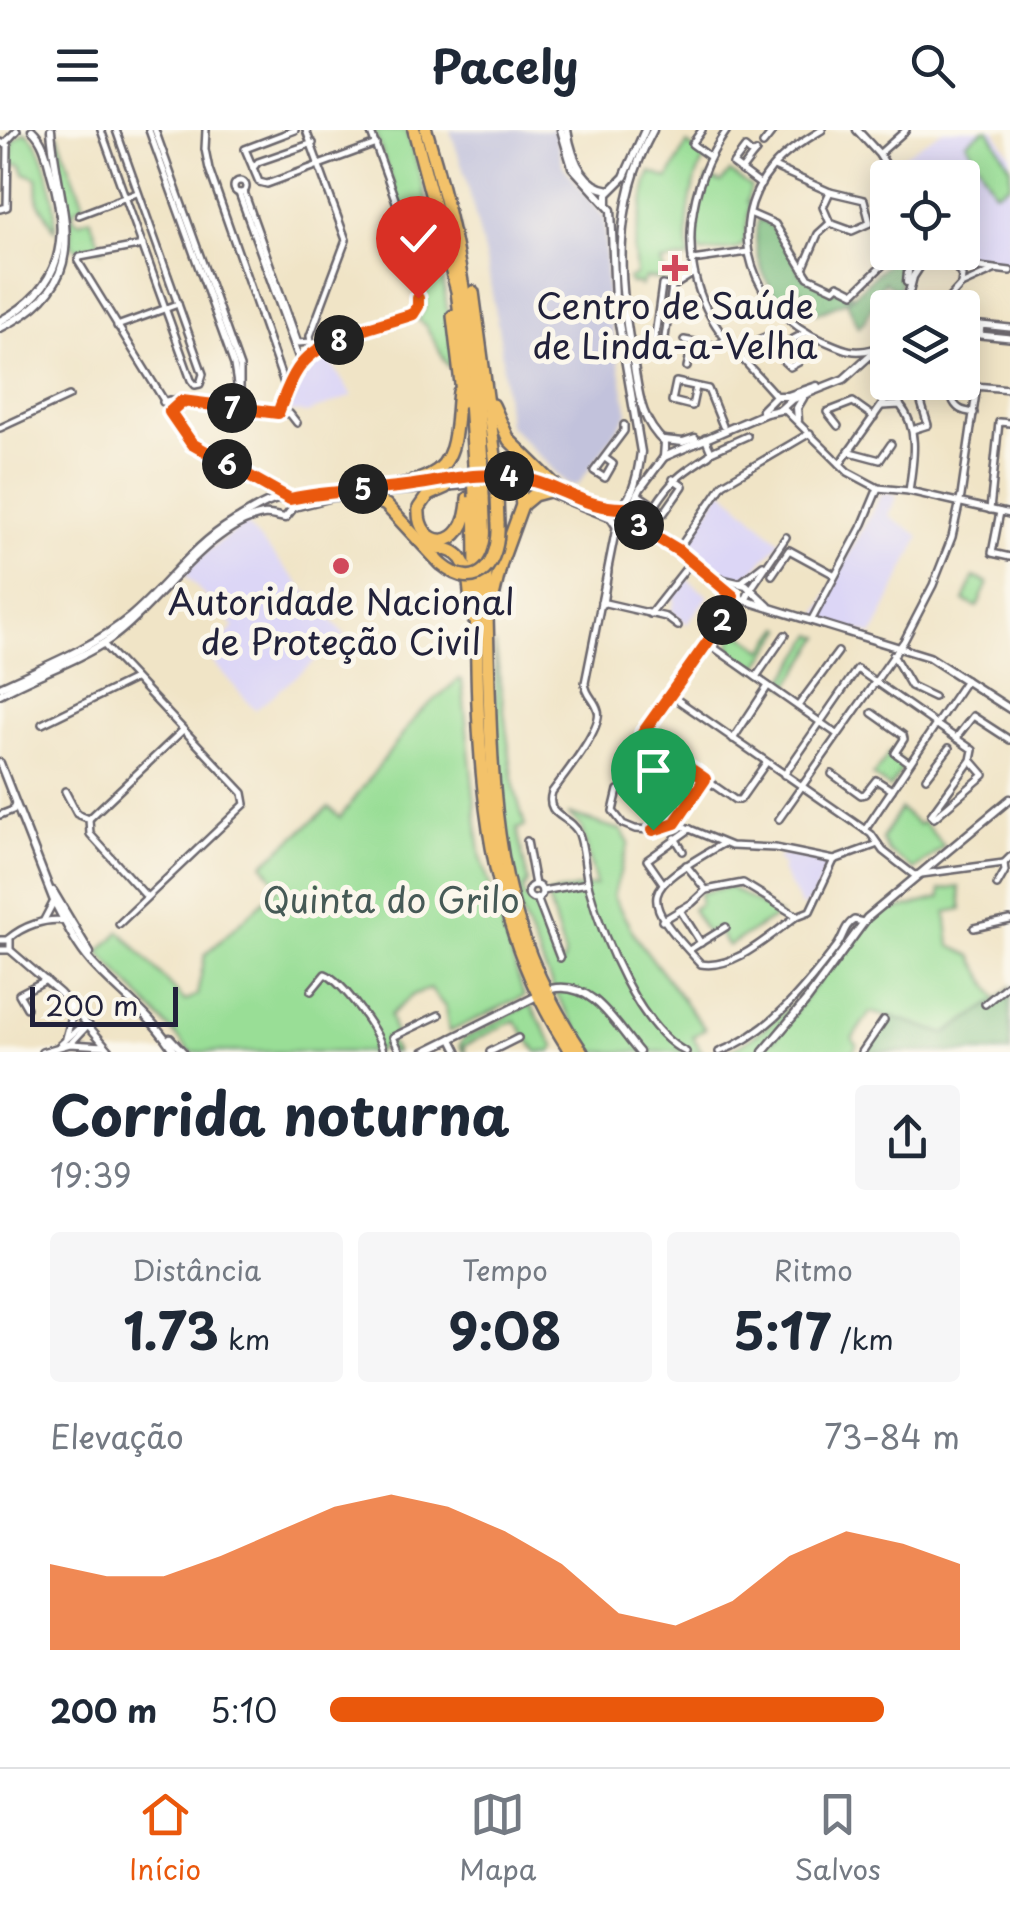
<!DOCTYPE html>
<html lang="pt">
<head>
<meta charset="utf-8">
<style>
  body { margin:0; font-family:"Playpen Sans",sans-serif; background:#f6f6f7; color:#1f2937; height:100vh; display:flex; flex-direction:column; font-size:38px; white-space:nowrap }
  * { box-sizing:border-box; margin:0 }
  p { font-size:32px; color:#747a83 }
  .icon { flex:none; width:55px; height:55px; fill:none; stroke:currentColor; stroke-width:2; stroke-linecap:round; stroke-linejoin:round }
  .map { position:relative; height:922px; overflow:hidden }
  .panel { display:flex; flex-direction:column; background:#fff; flex:1 }
  .panel>* { flex:none }
  .tools { position:absolute; left:870px; top:30px; display:grid; gap:20px }
  .tools a { display:grid; place-items:center; width:110px; height:110px; border-radius:10px; background:#fff; box-shadow:0 5px 25px #0003; font-size:50px }
  .scale { position:absolute; left:30px; bottom:25px; width:148px; box-sizing:border-box; padding-left:10px; border:5px solid #22223b; border-top:0; font-size:28px; line-height:35px; white-space:nowrap; color:#22223b; -webkit-text-stroke:8px #fbf7ec; paint-order:stroke }
  .pin { position:absolute; display:grid; place-items:center; width:85px; height:85px; color:#fff; margin:-102px -42px; border-radius:50% 50% 50% 0; rotate:-45deg; box-shadow:0 0 10px #0007 }
  .pin .icon { rotate:45deg }
  .km { position:absolute; width:50px; height:50px; margin:-25px; border-radius:50%; background:#222; color:#fff; font-size:28px; line-height:50px; text-align:center }
  .round { display:grid; place-items:center; flex:none; width:105px; height:105px; border-radius:10px; background:#f6f6f7 }
  .summary { display:flex; align-items:center; justify-content:space-between; height:170px; padding:0 50px }
  h1 { font-size:55px; font-weight:700; line-height:75px }
  .stats { display:grid; grid-template-columns:repeat(3,1fr); gap:15px; height:170px; padding:10px 50px }
  .stats div { display:grid; align-content:center; border-radius:10px; background:#f6f6f7; text-align:center }
  .stats b { font-size:50px; font-weight:700 }
  .stats small { font-size:28px; font-weight:400 }
  .stats p { font-size:28px }
  .chart { height:280px; padding:20px 50px }
  .chart p { display:flex; justify-content:space-between }
  .chart svg { width:100%; height:180px; margin-top:10px; fill:#ea580c; opacity:.7 }
  ul { padding:0 50px; list-style:none; font-size:32px }
  li { display:grid; grid-template-columns:160px 120px 1fr; align-items:center; height:75px }
  li i { height:25px; border-radius:12px; background:#ea580c }
  header { display:flex; justify-content:space-between; align-items:center; height:130px; padding:0 50px; background:#fff; font-size:45px; font-weight:700 }
  .tabs { display:flex; justify-content:space-around; align-items:center; height:140px; border-top:2px solid #e0e1e3; background:#fff; font-size:28px; color:#747a83 }
  .tabs a { display:grid; justify-items:center; gap:5px }
  .tabs .current { color:#ea580c }
  .map>svg:first-child { display:block }
  .built { fill:#dcd6f6 }
  .industrial { fill:#c2c2dc }
  .green { fill:#99de96; stroke:#5e8068; stroke-width:2.5 }
  .forest { fill:#7abd7f; stroke:#4e705d; stroke-width:2.5 }
  .lines { fill:none; stroke-linecap:round; stroke-linejoin:round }
  .minor-casing { stroke:#6a666c; stroke-width:10 }
  .tertiary-casing { stroke:#6a666c; stroke-width:11 }
  .motorway-casing { stroke:#6a666c; stroke-width:16 }
  .minor { stroke:#fff; stroke-width:5 }
  .tertiary { stroke:#fff; stroke-width:6 }
  .motorway { stroke:#f3c26a; stroke-width:11 }
  .motorway-bridge-casing { stroke:#6a666c; stroke-width:16; stroke-linecap:butt }
  .motorway-bridge { stroke:#f3c26a; stroke-width:11 }
  .route-casing { stroke:#fff; stroke-width:20 }
  .route { stroke:#ea580c; stroke-width:12 }
  .poi-dot { fill:#d1495b; stroke:#fbf7ec; stroke-width:4 }
  .labels { text-anchor:middle; stroke-width:10; stroke-linejoin:round; paint-order:stroke }
  .poi-label { font-size:35px; fill:#22223b; stroke:#fbf7ec }
  .park-label { font-size:35px; fill:#465a56; stroke:#fbf7ec }
</style>
</head>
<body>
<header><svg class="icon" aria-label="menu" viewBox="0 0 24 24"><path d="M4 6h16M4 12h16M4 18h16"/></svg>Pacely<svg class="icon" aria-label="search" viewBox="0 0 24 24"><circle cx="10" cy="10" r="6"/><path d="M15 15l6 6"/></svg></header>
<div class="map">
<svg width="1010" height="922" viewBox="0 0 1010 922">
  <rect width="100%" height="100%" fill="#fbf7ec"/>
  <filter id="ink" filterUnits="userSpaceOnUse"><feTurbulence type="fractalNoise" baseFrequency=".01" numOctaves="2"/><feDisplacementMap in="SourceGraphic" scale="20" xChannelSelector="R" yChannelSelector="G"/><feConvolveMatrix kernelMatrix="1 2 1 2 8 2 1 2 1" color-interpolation-filters="sRGB"/></filter>
  <filter id="wash" filterUnits="userSpaceOnUse"><feTurbulence type="fractalNoise" baseFrequency=".0048" numOctaves="4" result="noise"/><feDisplacementMap in="SourceGraphic" scale="40" xChannelSelector="R" yChannelSelector="G"/><feGaussianBlur stdDeviation="2.25" result="paint"/><feColorMatrix in="noise" values="0 0 0 0 0 0 0 0 0 0 0 0 0 0 0 0 0 1.4 0 .05"/><feComposite in="paint" operator="in"/></filter>
  <g filter="url(#wash)">
    <rect width="100%" height="100%" fill="#f0e4c6"/>
    <g class="built">
      <polygon points="943,0 994,0 1010,24 1010,136 942,128 924,123 962,122 962,48 902,47 893,32"/>
      <polygon points="326,225 352,266 307,283 286,281 285,277 289,275 300,250"/>
      <polygon points="722,359 780,412 750,444 735,450 711,444 683,418"/>
      <polygon points="885,362 898,365 888,385 920,406 873,505 821,489 818,483 881,364"/>
      <polygon points="245,393 346,506 255,580 206,524 235,497 186,446 187,440 210,419"/>
      <polygon points="686,448 708,466 687,494 671,482 675,470 672,467"/>
      <polygon points="786,723 829,733 812,770 802,778 781,740 783,736 777,728"/>
    </g>
    <polygon class="industrial" points="450,0 555,0 563,36 605,88 607,169 628,284 578,355 568,355 508,294 500,209 487,135 466,48"/>
    <g class="green">
      <path d="M374 0H406C433 77 445 154 454 235L448 236 426 196 418 190 426 176 413 103 409 100Z"/>
      <polygon points="984,0 989,0 1010,36 1010,54 995,62 966,12"/>
      <path d="M25 2C46 13 57 77 55 100L38 72 37 48 24 43 21 34H11L13 11Z"/>
      <path d="M58 5 84 74 75 79 72 87 79 92 90 88 102 120 90 116 77 119 71 114C74 81 52 29 58 5Z"/>
      <path d="M687 14 705 27C689 58 685 93 689 128L661 132 667 150 645 148 640 156 638 153 631 154 628 149 636 145 634 120 647 51 651 42 668 49Z"/>
      <path d="M730 42 751 57 747 72 750 73 744 114 737 119 702 123C692 112 695 84 699 69L703 68 708 47 721 53Z"/>
      <polygon points="974,447 988,453 977,477 964,471"/>
      <polygon points="739,478 750,480 738,502 764,520 781,497 784,499 755,540 729,521 732,510 722,500"/>
      <polygon points="814,504 821,507 787,558 782,553"/>
      <polygon points="495,514 514,656 525,696 517,699 528,752 523,760 525,768 534,773 556,834 563,833 565,826 547,764 596,755 581,696 568,684 621,700 629,713 613,766 635,806 705,899 693,907 702,922 591,922 555,862 517,773 497,678"/>
      <polygon points="459,549 462,551 480,724 524,866 449,902 445,877 430,859 414,864 390,885 395,904 388,909 396,922 389,922 385,914 376,922 191,922 99,822 120,801 185,871 197,865 205,825 279,757 263,734 329,677 340,688 417,585"/>
      <polygon points="890,622 905,635 890,658 873,646"/>
      <polygon points="900,679 919,695 923,692 944,716 914,740 888,721 882,709"/>
      <polygon points="729,757 779,785 728,816 716,799 707,804 692,779 700,774 700,763"/>
      <path d="M959 757 962 779 946 782 950 816 972 826 997 870 945 904 870 882 852 909 857 915 853 922H727C791 888 812 852 852 795L854 798 772 912 863 792 890 775 895 780 940 768V760Z"/>
      <path d="M530 874 555 917 551 922H537L515 890 464 916 466 922H464L460 915 464 908C487 899 507 885 530 874Z"/>
    </g>
    <g class="forest">
      <path d="M759 88C776 96 797 125 799 143L834 161 840 158 851 164 844 172 817 183 810 176 809 164 792 157 784 175 781 173C763 151 750 117 759 88Z"/>
      <path d="M891 130 904 131 899 161 884 152C871 169 875 181 859 197L847 172Z"/>
      <polygon points="1010,857 1010,922 866,922 891,886 945,904 997,870"/>
    </g>
  </g>
  <g filter="url(#ink)">
    <g class="lines">
      <defs>
        <g id="minor">
          <polyline points="101,0 191,250 195,255 200,254 203,244 116,0"/>
          <polyline points="149,0 234,235 237,254 234,278"/>
          <polyline points="155,0 240,237 240,279"/>
          <polyline points="206,0 205,19 209,39 286,259"/>
          <polyline points="295,0 245,19 259,52 267,54 376,14"/>
          <polyline points="306,0 346,110 310,206 311,212 320,218"/>
          <polyline points="702,0 692,14 710,27"/>
          <path d="M727 0C688 55 677 128 712 189 729 218 755 241 776 266"/>
          <path d="M822 0C804 11 786 21 772 38 721 99 754 181 822 210 841 218 852 225 873 219"/>
          <polyline points="0,12 8,16 7,77 0,79"/>
          <polyline points="4,14 17,0"/>
          <polyline points="763,14 774,0"/>
          <polyline points="756,22 753,25 745,18 733,34 761,55"/>
          <polyline points="879,24 906,0"/>
          <polyline points="774,37 830,62"/>
          <polyline points="253,38 258,32 313,13"/>
          <polyline points="741,41 753,25"/>
          <circle cx="240" cy="57" r="6"/>
          <polyline points="244,62 298,213 311,212"/>
          <polygon points="830,62 864,70 870,93 852,101 830,93 823,77"/>
          <polyline points="239,63 301,234"/>
          <polyline points="752,84 775,94 808,147 834,159 838,155 854,163 889,129 908,127"/>
          <polyline points="79,85 137,63"/>
          <polyline points="143,115 80,127 78,131 189,311 285,367"/>
          <polyline points="921,125 932,131 1010,141"/>
          <polyline points="692,130 748,122"/>
          <polyline points="955,136 962,146 961,155"/>
          <polyline points="803,139 818,104 830,93"/>
          <polyline points="672,157 664,215 654,213 662,155 672,157 694,143"/>
          <polyline points="940,178 961,155 994,140"/>
          <polyline points="117,196 178,174"/>
          <polyline points="1010,198 981,195 980,205 1010,208"/>
          <polyline points="684,210 717,216 726,209"/>
          <polyline points="782,215 772,204 760,209 790,237 799,232 782,215 805,203"/>
          <polyline points="687,237 693,212"/>
          <polyline points="899,252 900,274"/>
          <polyline points="696,257 692,276 672,271 676,252 708,259 723,296"/>
          <polyline points="163,272 170,270 290,284 297,293"/>
          <path d="M882 276 900 275C920 299 913 332 909 361"/>
          <polyline points="783,278 848,342 878,358 909,361 1010,384"/>
          <path d="M278 283C284 269 289 252 297 239 319 206 375 197 411 185L419 177 403 91 370 0"/>
          <path d="M974 283C963 281 956 280 952 268L962 255 1010 259"/>
          <polyline points="838,296 827,282 853,272 874,287"/>
          <polyline points="0,298 69,266"/>
          <polyline points="912,300 928,295 921,272"/>
          <polyline points="711,322 747,306"/>
          <polyline points="850,322 880,330 891,314"/>
          <polyline points="605,328 613,334 605,348 594,341 624,301 624,295"/>
          <polyline points="840,334 898,252"/>
          <path d="M673 349 683 356 664 383 655 376C674 347 681 344 709 325L711 322 705 308"/>
          <polyline points="637,364 655,376"/>
          <polyline points="990,380 999,292 1010,293"/>
          <polyline points="1000,382 992,423 1010,427"/>
          <path d="M616 398 585 553C586 566 595 569 598 581 603 598 563 647 552 662 544 687 571 685 579 704 585 720 584 740 589 758 602 806 639 899 686 922"/>
          <polyline points="678,420 723,354 810,303"/>
          <polyline points="772,445 789,420 835,445"/>
          <polyline points="740,453 763,435"/>
          <polyline points="750,460 786,407"/>
          <polyline points="743,471 717,496 643,606 735,670 740,670 766,633"/>
          <polyline points="601,472 666,487 678,496"/>
          <polyline points="603,474 608,441"/>
          <polyline points="650,484 691,432"/>
          <polyline points="811,491 863,394 878,358"/>
          <polyline points="706,512 837,604"/>
          <polyline points="103,514 243,663 245,674 119,794"/>
          <polyline points="893,525 911,556 934,567"/>
          <polyline points="756,547 785,505"/>
          <polyline points="669,564 871,704 883,721 914,745 1004,733 1010,727"/>
          <polyline points="798,576 838,522"/>
          <polyline points="872,583 903,605 904,609 895,623 909,633"/>
          <polyline points="42,594 134,549"/>
          <polyline points="956,608 973,586 1010,610"/>
          <polyline points="733,609 768,556"/>
          <polyline points="832,644 861,665 865,664 876,650 892,660"/>
          <polyline points="784,645 857,539 973,620 971,630 984,645 934,688 931,685 971,630"/>
          <polyline points="926,648 949,618"/>
          <polyline points="618,660 613,681 623,694 635,699 653,700 675,693 731,716 775,718 834,730 878,714"/>
          <polyline points="65,661 77,684 89,689"/>
          <polyline points="0,685 13,680 15,673"/>
          <polyline points="89,689 182,601"/>
          <polyline points="89,689 90,704 146,766"/>
          <polyline points="779,689 904,511 933,455 952,407 961,366 977,256"/>
          <polyline points="676,692 705,649"/>
          <polyline points="865,700 966,550"/>
          <polyline points="675,708 683,721"/>
          <polyline points="527,711 535,755"/>
          <path d="M722 714C642 761 636 764 701 834 735 840 771 804 797 786L810 781 834 730"/>
          <polyline points="686,735 706,760 743,753 797,786"/>
          <polyline points="663,753 647,730 690,699"/>
          <polyline points="997,755 1005,741 1004,733"/>
          <circle cx="535" cy="762" r="7"/>
          <polyline points="542,761 588,753"/>
          <polyline points="537,768 560,828"/>
          <polyline points="680,780 701,813"/>
          <polyline points="44,790 54,771"/>
          <polyline points="662,791 692,773 706,760"/>
          <polyline points="974,798 1010,790"/>
          <path d="M8 809C23 796 45 788 65 791"/>
          <polyline points="0,810 10,810 10,820 60,863 111,922"/>
          <polyline points="0,820 10,820"/>
          <polyline points="689,820 726,797"/>
          <path d="M311 861 325 844C341 850 382 905 383 922"/>
          <polyline points="985,874 1010,853"/>
          <polyline points="27,878 19,864 46,850"/>
          <polyline points="66,908 71,890 68,874"/>
          <polyline points="451,908 458,922"/>
          <polyline points="72,912 88,895"/>
          <polyline points="59,916 79,898 89,895"/>
          <polyline points="42,922 70,914 104,916"/>
          <polyline points="400,922 393,907 439,885"/>
          <polyline points="490,922 518,908"/>
          <path d="M719 922C770 903 805 858 837 816 844 806 844 796 854 790L863 792"/>
          <polyline points="862,922 884,890"/>
        </g>
        <g id="tertiary">
          <path d="M561 0 572 37 611 80 615 170 641 322C639 337 636 357 627 370 620 379 614 377 611 388L620 402 663 410"/>
          <path d="M567 0C571 24 581 57 610 60"/>
          <path d="M653 0C611 77 618 153 634 236 639 266 641 291 665 313L664 327"/>
          <polyline points="857,0 879,24 894,48"/>
          <polyline points="607,74 607,64 624,47 645,0"/>
          <polyline points="907,152 910,122"/>
          <polyline points="905,178 913,147 922,133 918,122"/>
          <path d="M0 191C63 158 71 107 51 43 47 28 44 11 32 0"/>
          <path d="M0 198C101 150 57 81 51 0"/>
          <polyline points="762,280 776,266 788,266 817,256"/>
          <polyline points="798,290 797,278 803,268"/>
          <polyline points="664,310 683,312 695,308"/>
          <path d="M422 353C466 346 509 339 551 358"/>
          <polyline points="494,354 534,357 611,388"/>
          <polyline points="572,368 614,379"/>
          <polyline points="290,369 332,361 399,356"/>
          <polyline points="629,382 640,359 664,327 766,283 780,280 791,270 844,249 888,209"/>
          <polyline points="635,394 678,420 737,470 746,469 750,461"/>
          <polyline points="712,447 746,455 768,476"/>
          <polyline points="744,470 929,527 1010,579"/>
          <path d="M0 557C45 536 91 519 130 487 166 457 192 416 233 392 247 384 274 365 289 368L294 377"/>
          <path d="M0 564C36 544 76 532 110 509 157 476 207 395 263 385 272 384 277 387 285 388L294 377 333 367 476 354"/>
          <path d="M0 633 54 771C65 792 76 815 92 833 119 863 154 887 174 922"/>
          <polyline points="53,761 90,823"/>
          <path d="M551 859C593 850 615 894 639 922"/>
          <polyline points="170,908 183,922"/>
          <polyline points="424,922 533,868"/>
          <polyline points="763,922 807,870 867,788 1010,669"/>
        </g>
        <g id="motorway">
          <polyline points="414,0 457,161 469,255 474,334"/>
          <path d="M426 0C460 110 476 219 482 334"/>
          <polyline points="473,162 496,334"/>
          <polyline points="453,186 463,271"/>
          <polyline points="493,275 509,310 564,364"/>
          <path d="M398 356C409 353 421 350 430 345 460 331 455 289 459 262"/>
          <path d="M446 357 428 365 419 378C416 419 467 426 468 368"/>
          <polyline points="363,364 386,375 441,434"/>
          <path d="M483 366C486 430 487 494 489 558 493 696 501 804 582 922"/>
          <polyline points="497,366 498,393"/>
          <path d="M475 367C480 557 460 756 571 922"/>
          <polyline points="522,375 534,365 549,361"/>
          <path d="M420 411C430 415 440 417 451 421 473 429 469 467 472 487"/>
          <polyline points="490,480 501,433 522,375 519,354 511,346"/>
        </g>
      </defs>
      <use href="#minor" class="minor-casing"/>
      <use href="#tertiary" class="tertiary-casing"/>
      <use href="#motorway" class="motorway-casing"/>
      <use href="#minor" class="minor"/>
      <use href="#tertiary" class="tertiary"/>
      <use href="#motorway" class="motorway"/>
      <defs>
        <g id="motorway-bridge">
          <polyline points="474,334 475,367"/>
          <polyline points="482,334 483,366"/>
          <polyline points="496,334 497,366"/>
          <path d="M441 434C479 466 500 431 498 393"/>
        </g>
      </defs>
      <use href="#motorway-bridge" class="motorway-bridge-casing"/>
      <use href="#motorway-bridge" class="motorway-bridge"/>
    </g>
  </g>
  <g class="lines" filter="url(#ink)">
    <defs>
      <path id="route" d="M418 168V176L413 184C377 197 321 205 298 239 289 252 284 268 278 283L182 271 170 282 192 314 290 369C329 360 367 361 406 356 444 351 483 340 522 348 560 355 584 379 625 378L635 394 678 420 733 466 729 482 643 603 646 608 705 649 675 693 653 700"/>
    </defs>
    <use href="#route" class="route-casing"/>
    <use href="#route" class="route"/>
  </g>
  <g class="poi-dot">
    <path d="M670 123h10v10h10v10h-10v10h-10v-10h-10v-10h10z"/>
    <circle cx="341" cy="436" r="10"/>
  </g>
  <g class="labels">
    <g class="poi-label">
      <text x="675" y="189">Centro de Saúde<tspan x="675" dy="40">de Linda-a-Velha</tspan></text>
      <text x="341" y="485">Autoridade Nacional<tspan x="341" dy="40">de Proteção Civil</tspan></text>
    </g>
    <g class="park-label">
      <text x="391" y="783">Quinta do Grilo</text>
    </g>
  </g>
</svg>
<div class="tools">
<a><svg class="icon" aria-label="locate" viewBox="0 0 24 24"><circle cx="12" cy="12" r="6"/><path d="M12 2v4M12 18v4M2 12h4M18 12h4"/></svg></a>
<a><svg class="icon" aria-label="layers" viewBox="0 0 24 24"><path d="M12 4l9 5-9 5-9-5zM3 14l9 5 9-5"/></svg></a>
</div>
<div class="scale">200 m</div>
<div class="pin" style="left:653px;top:700px;background:#1e9e55"><svg class="icon" aria-label="arrive" viewBox="0 0 24 24"><path d="M6 21V4h12l-3 4 3 4H6"/></svg></div>
<div class="pin" style="left:418px;top:168px;background:#d93025"><svg class="icon" aria-label="check" viewBox="0 0 24 24"><path d="M5 12l5 5 9-10"/></svg></div>
<b class="km" style="left:722px;top:490px">2</b>
<b class="km" style="left:639px;top:395px">3</b>
<b class="km" style="left:509px;top:346px">4</b>
<b class="km" style="left:363px;top:359px">5</b>
<b class="km" style="left:227px;top:334px">6</b>
<b class="km" style="left:232px;top:278px">7</b>
<b class="km" style="left:339px;top:210px">8</b>
</div>
<section class="panel">
<div class="summary"><div><h1>Corrida noturna</h1><p>19:39</p></div><a class="round"><svg class="icon" aria-label="share" viewBox="0 0 24 24"><path d="M12 15V3M7 8l5-5 5 5M5 13v7h14v-7"/></svg></a></div>
<div class="stats">
<div><p>Distância</p><b>1.73<small> km</small></b></div>
<div><p>Tempo</p><b>9:08</b></div>
<div><p>Ritmo</p><b>5:17<small> /km</small></b></div>
</div>
<div class="chart"><p><span>Elevação</span>73–84 m</p>
<svg viewBox="0 0 160 44" preserveAspectRatio="none"><path d="M0 44V23L10 26L20 26L30 21L40 15L50 9L60 6L70 9L80 15L90 23L100 35L110 38L120 32L130 21L140 15L150 18L160 23V44z"/></svg>
</div>
<ul>
<li><b>200 m</b>5:10<i style="width:88%"></i></li>
</ul>
</section>
<nav class="tabs">
<a class="current"><svg class="icon" aria-label="home" viewBox="0 0 24 24"><path d="M3 11l9-7 9 7M6 9v11h12V9"/></svg>Início</a>
<a><svg class="icon" aria-label="map" viewBox="0 0 24 24"><path d="M3 6l6-2 6 2 6-2v14l-6 2-6-2-6 2zM9 4v14M15 6v14"/></svg>Mapa</a>
<a><svg class="icon" aria-label="saved" viewBox="0 0 24 24"><path d="M7 4h10v16l-5-4-5 4z"/></svg>Salvos</a>
</nav>
</body>
</html>
